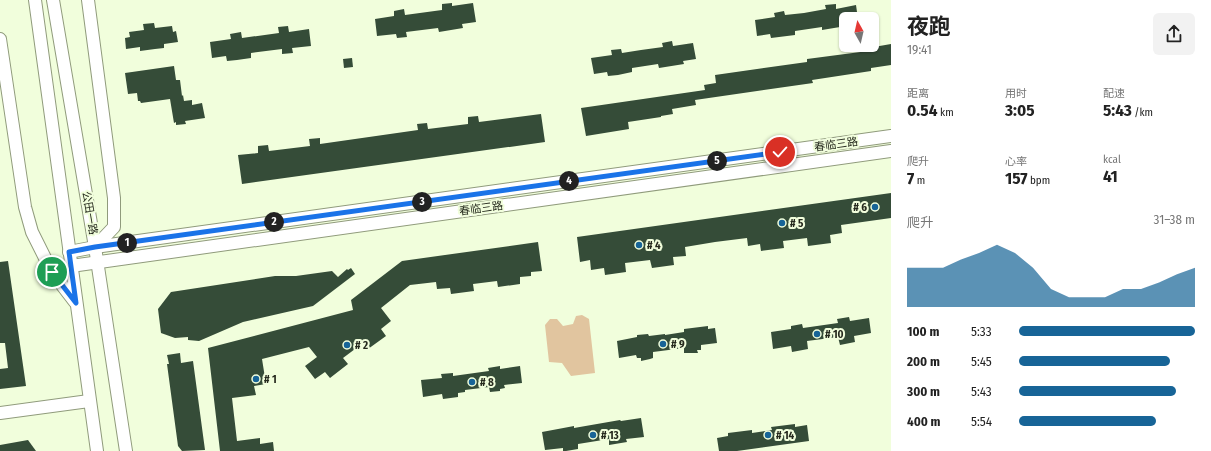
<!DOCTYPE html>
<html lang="zh">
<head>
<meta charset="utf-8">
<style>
  body { margin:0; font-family:"Fira Sans Condensed","Noto Sans SC",sans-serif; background:#f2f2f2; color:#222; height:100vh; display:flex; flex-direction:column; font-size:15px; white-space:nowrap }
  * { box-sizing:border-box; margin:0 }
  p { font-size:13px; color:#767676 }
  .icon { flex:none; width:22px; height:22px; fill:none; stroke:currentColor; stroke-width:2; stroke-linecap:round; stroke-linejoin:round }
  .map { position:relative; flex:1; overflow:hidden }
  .panel { display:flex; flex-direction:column; background:#fff; width:320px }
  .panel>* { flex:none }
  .needle { width:26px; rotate:352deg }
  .buttons { position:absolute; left:839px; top:12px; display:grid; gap:8px }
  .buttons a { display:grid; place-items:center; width:40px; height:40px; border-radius:6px; background:#fff; box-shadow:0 1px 3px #0004; font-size:20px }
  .pin { position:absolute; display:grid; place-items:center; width:34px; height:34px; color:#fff; margin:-17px; border:2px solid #fff; border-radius:50%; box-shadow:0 1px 4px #0007 }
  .km { position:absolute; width:20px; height:20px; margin:-10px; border-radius:50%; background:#222; color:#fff; font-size:11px; line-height:20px; text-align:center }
  .round { display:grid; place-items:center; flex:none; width:42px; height:42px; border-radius:6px; background:#f2f2f2 }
  .overview { display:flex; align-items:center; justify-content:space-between; height:68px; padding:0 16px }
  h1 { font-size:22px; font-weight:700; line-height:30px }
  .figures { display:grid; grid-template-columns:repeat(3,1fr); gap:6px; height:68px; padding:4px 16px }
  .figures div { display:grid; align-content:center }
  .figures b { font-size:17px; font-weight:700 }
  .figures small { font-size:11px; font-weight:400 }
  .figures p { font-size:11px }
  .chart { height:112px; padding:8px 16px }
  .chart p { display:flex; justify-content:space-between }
  .chart svg { width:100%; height:72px; margin-top:4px; fill:#176497; opacity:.7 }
  ul { padding:0 16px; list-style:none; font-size:13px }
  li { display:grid; grid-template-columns:64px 48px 1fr; align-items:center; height:30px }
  li i { height:10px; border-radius:5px; background:#176497 }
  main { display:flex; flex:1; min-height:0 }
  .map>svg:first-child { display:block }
  .green { fill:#e1c59f }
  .building { fill:#354c38 }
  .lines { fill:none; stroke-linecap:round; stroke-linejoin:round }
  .secondary-casing { stroke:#909b7c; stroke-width:14 }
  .secondary { stroke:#fff; stroke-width:12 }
  .route-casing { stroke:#fff; stroke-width:8 }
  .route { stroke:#1a73e8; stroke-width:5 }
  .poi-dot { fill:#176497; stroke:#f1fedc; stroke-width:1.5 }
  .labels { text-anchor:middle; stroke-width:4; stroke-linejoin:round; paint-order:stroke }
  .street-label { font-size:11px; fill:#25291d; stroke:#f1fedc }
  .poi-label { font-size:11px; font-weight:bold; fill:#25291d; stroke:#f1fedc; text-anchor:start }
</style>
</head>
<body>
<main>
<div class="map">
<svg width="891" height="451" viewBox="0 0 891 451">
  <rect width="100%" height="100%" fill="#f1fedc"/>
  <polygon class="green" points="582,315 589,319 595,373 571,376 562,363 549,362 545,325 550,319 557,319 563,326 573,324 576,316"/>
  <g class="building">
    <polygon points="452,3 452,6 473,3 476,22 462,24 463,28 439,32 438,28 406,32 407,37 397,38 396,34 377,36 375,19 394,16 394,11 404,9 405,15 442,10 442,4"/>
    <polygon points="836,4 836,9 856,5 858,19 846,19 846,26 822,30 822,27 795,31 795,35 771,38 770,34 757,36 755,20 775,17 774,13 784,11 785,15 804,13 826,9 825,5"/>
    <polygon points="154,23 155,28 172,26 173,32 176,31 178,42 164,44 164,48 155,49 140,51 140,47 126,49 125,38 130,37 129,32 144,30 143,24"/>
    <polygon points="288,26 289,32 309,29 311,46 292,48 293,53 282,54 282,49 251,53 251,58 237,60 227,61 226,56 212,58 210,42 231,39 230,34 241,32 242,38 279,33 278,27"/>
    <polygon points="672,41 673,46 693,43 696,59 683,61 684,64 659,68 658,64 632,68 632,72 618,75 608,76 607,72 594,74 591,58 612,55 611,50 621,49 622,53 641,50 663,47 662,43"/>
    <polygon points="891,44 891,65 871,68 871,71 812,80 813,83 695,100 696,105 672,109 673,114 661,116 661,117 628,122 629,129 586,136 581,108 705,90 704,85 716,83 715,75 807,62 807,59 868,51 868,48"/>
    <polygon points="352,58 353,67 344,68 343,59"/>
    <polygon points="174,66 176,80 180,80 182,96 183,95 184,101 192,100 192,105 202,103 205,118 185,121 186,124 176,125 176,122 174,123 170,99 141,103 140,101 138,101 137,93 128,94 125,73"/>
    <polygon points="541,114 545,142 242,184 238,155 258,153 258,146 268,145 269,151 310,146 309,139 320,138 320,144 418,130 417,124 427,123 428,129 468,124 468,117 478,116 479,122"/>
    <polygon points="891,193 891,218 841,225 842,233 830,235 831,243 808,246 807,238 783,241 784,248 761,251 760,244 748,246 747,238 715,242 685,247 686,256 673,257 674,265 652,268 650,260 625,263 626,272 605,275 604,268 591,270 590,260 580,262 577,237"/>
    <polygon points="538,242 542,271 531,272 531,276 520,277 520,284 498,287 497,281 473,284 474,291 451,294 450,288 437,289 436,282 410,285 381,308 391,321 381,329 386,336 368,349 363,343 343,358 348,364 330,378 325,372 315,379 305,366 317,357 309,347 262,359 266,384 254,386 256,395 232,398 237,441 260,438 260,444 273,442 274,451 220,451 208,348 353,310 351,300 402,261"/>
    <polygon points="8,261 26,386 0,389 0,369 8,368 5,343 0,343 0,262"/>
    <polygon points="351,268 355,274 313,306 243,322 199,341 188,340 188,337 175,338 161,333 158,309 171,292 275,276 296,276 332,271 338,277 347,269 348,270"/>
    <polygon points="849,317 850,321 869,318 871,333 854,336 855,342 840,345 838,337 807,341 808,349 792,352 791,346 773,349 771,332 791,329 791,326 802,324 803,328 838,323 837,319"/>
    <polygon points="708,326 708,329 715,328 717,343 701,345 701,350 697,350 698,353 684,353 684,348 653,352 653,358 650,359 641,361 641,358 637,358 636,355 619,358 617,341 637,337 637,335 648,334 649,336 665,334 665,335 684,332 684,329"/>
    <polygon points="180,353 181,363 193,361 205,450 182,451 178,446 167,364 169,364 167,355"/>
    <polygon points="500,366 500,369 520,366 522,383 504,385 505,388 500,389 500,391 490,392 489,387 465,390 465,392 458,393 458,397 443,399 442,394 423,397 421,380 442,378 441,374 453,373 453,376 489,371 488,368"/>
    <polygon points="641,418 644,437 626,439 627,442 609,445 609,439 578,444 578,449 566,451 563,451 563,448 545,450 542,432 574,426 574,428 620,420 621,421"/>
    <polygon points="795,424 795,427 807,425 809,441 737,451 719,451 717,438 728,436 728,433 752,430 752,433 772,430 771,427"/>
    <polygon points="28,440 36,451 0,451 0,445"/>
  </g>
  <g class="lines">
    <defs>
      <g id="secondary">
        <polyline points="35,0 97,451"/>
        <polyline points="53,0 95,247 126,451"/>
        <polyline points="88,0 114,198 114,227 95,247"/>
        <polyline points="0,39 25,207 32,232 52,272 75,302"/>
        <polyline points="69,252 95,247 891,136"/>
        <polyline points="71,266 891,151"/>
        <polyline points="0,413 89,401"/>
      </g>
    </defs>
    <use href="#secondary" class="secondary-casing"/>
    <use href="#secondary" class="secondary"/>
  </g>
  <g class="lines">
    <defs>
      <polyline id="route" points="52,272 76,303 69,252 95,247 780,152"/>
    </defs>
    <use href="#route" class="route-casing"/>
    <use href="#route" class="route"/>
  </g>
  <g class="poi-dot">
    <circle cx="875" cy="207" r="4"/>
    <circle cx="782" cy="223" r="4"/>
    <circle cx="639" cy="245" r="4"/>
    <circle cx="817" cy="334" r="4"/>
    <circle cx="663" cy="344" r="4"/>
    <circle cx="347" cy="345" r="4"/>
    <circle cx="256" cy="379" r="4"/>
    <circle cx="472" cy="382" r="4"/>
    <circle cx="593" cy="435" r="4"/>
    <circle cx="768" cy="435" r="4"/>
  </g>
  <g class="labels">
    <g class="street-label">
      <text transform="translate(836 144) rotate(-8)" y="4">春临三路</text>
      <text transform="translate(481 208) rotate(-8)" y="4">春临三路</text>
      <text transform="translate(90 213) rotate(80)" y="4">公田一路</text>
    </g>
    <g class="poi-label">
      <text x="867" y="211" text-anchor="end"># 6</text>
      <text x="790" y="227"># 5</text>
      <text x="647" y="249"># 4</text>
      <text x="825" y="338"># 10</text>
      <text x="671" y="348"># 9</text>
      <text x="355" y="349"># 2</text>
      <text x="264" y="383"># 1</text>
      <text x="480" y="386"># 8</text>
      <text x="601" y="439"># 13</text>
      <text x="776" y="439"># 14</text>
    </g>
  </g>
</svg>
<div class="buttons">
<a><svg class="needle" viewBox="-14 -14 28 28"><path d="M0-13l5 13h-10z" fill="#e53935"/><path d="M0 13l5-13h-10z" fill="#767676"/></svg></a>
</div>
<div class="pin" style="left:52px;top:272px;background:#1e9e55"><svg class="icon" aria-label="arrive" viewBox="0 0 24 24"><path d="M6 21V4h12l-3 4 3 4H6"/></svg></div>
<div class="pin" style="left:780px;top:152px;background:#d93025"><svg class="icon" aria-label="check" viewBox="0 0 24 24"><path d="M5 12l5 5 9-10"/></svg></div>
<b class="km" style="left:127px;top:243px">1</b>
<b class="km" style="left:274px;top:222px">2</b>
<b class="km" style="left:422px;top:202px">3</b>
<b class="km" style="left:569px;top:181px">4</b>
<b class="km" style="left:717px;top:161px">5</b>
</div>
<section class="panel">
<div class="overview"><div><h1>夜跑</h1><p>19:41</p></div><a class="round"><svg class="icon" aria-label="share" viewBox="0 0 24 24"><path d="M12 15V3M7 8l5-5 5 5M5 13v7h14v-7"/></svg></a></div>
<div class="figures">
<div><p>距离</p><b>0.54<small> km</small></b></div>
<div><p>用时</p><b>3:05</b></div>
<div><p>配速</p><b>5:43<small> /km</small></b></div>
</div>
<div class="figures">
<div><p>爬升</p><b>7<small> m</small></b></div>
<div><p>心率</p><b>157<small> bpm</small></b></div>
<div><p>kcal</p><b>41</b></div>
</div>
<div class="chart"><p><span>爬升</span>31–38 m</p>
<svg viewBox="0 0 160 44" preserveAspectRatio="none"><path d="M0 44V20L10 20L20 20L30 15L40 11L50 6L60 11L70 20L80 33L90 38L100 38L110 38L120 33L130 33L140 29L150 24L160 20V44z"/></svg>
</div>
<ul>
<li><b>100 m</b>5:33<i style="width:100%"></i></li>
<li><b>200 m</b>5:45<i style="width:86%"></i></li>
<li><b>300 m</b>5:43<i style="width:89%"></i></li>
<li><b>400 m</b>5:54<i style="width:78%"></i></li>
</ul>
</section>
</main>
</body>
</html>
